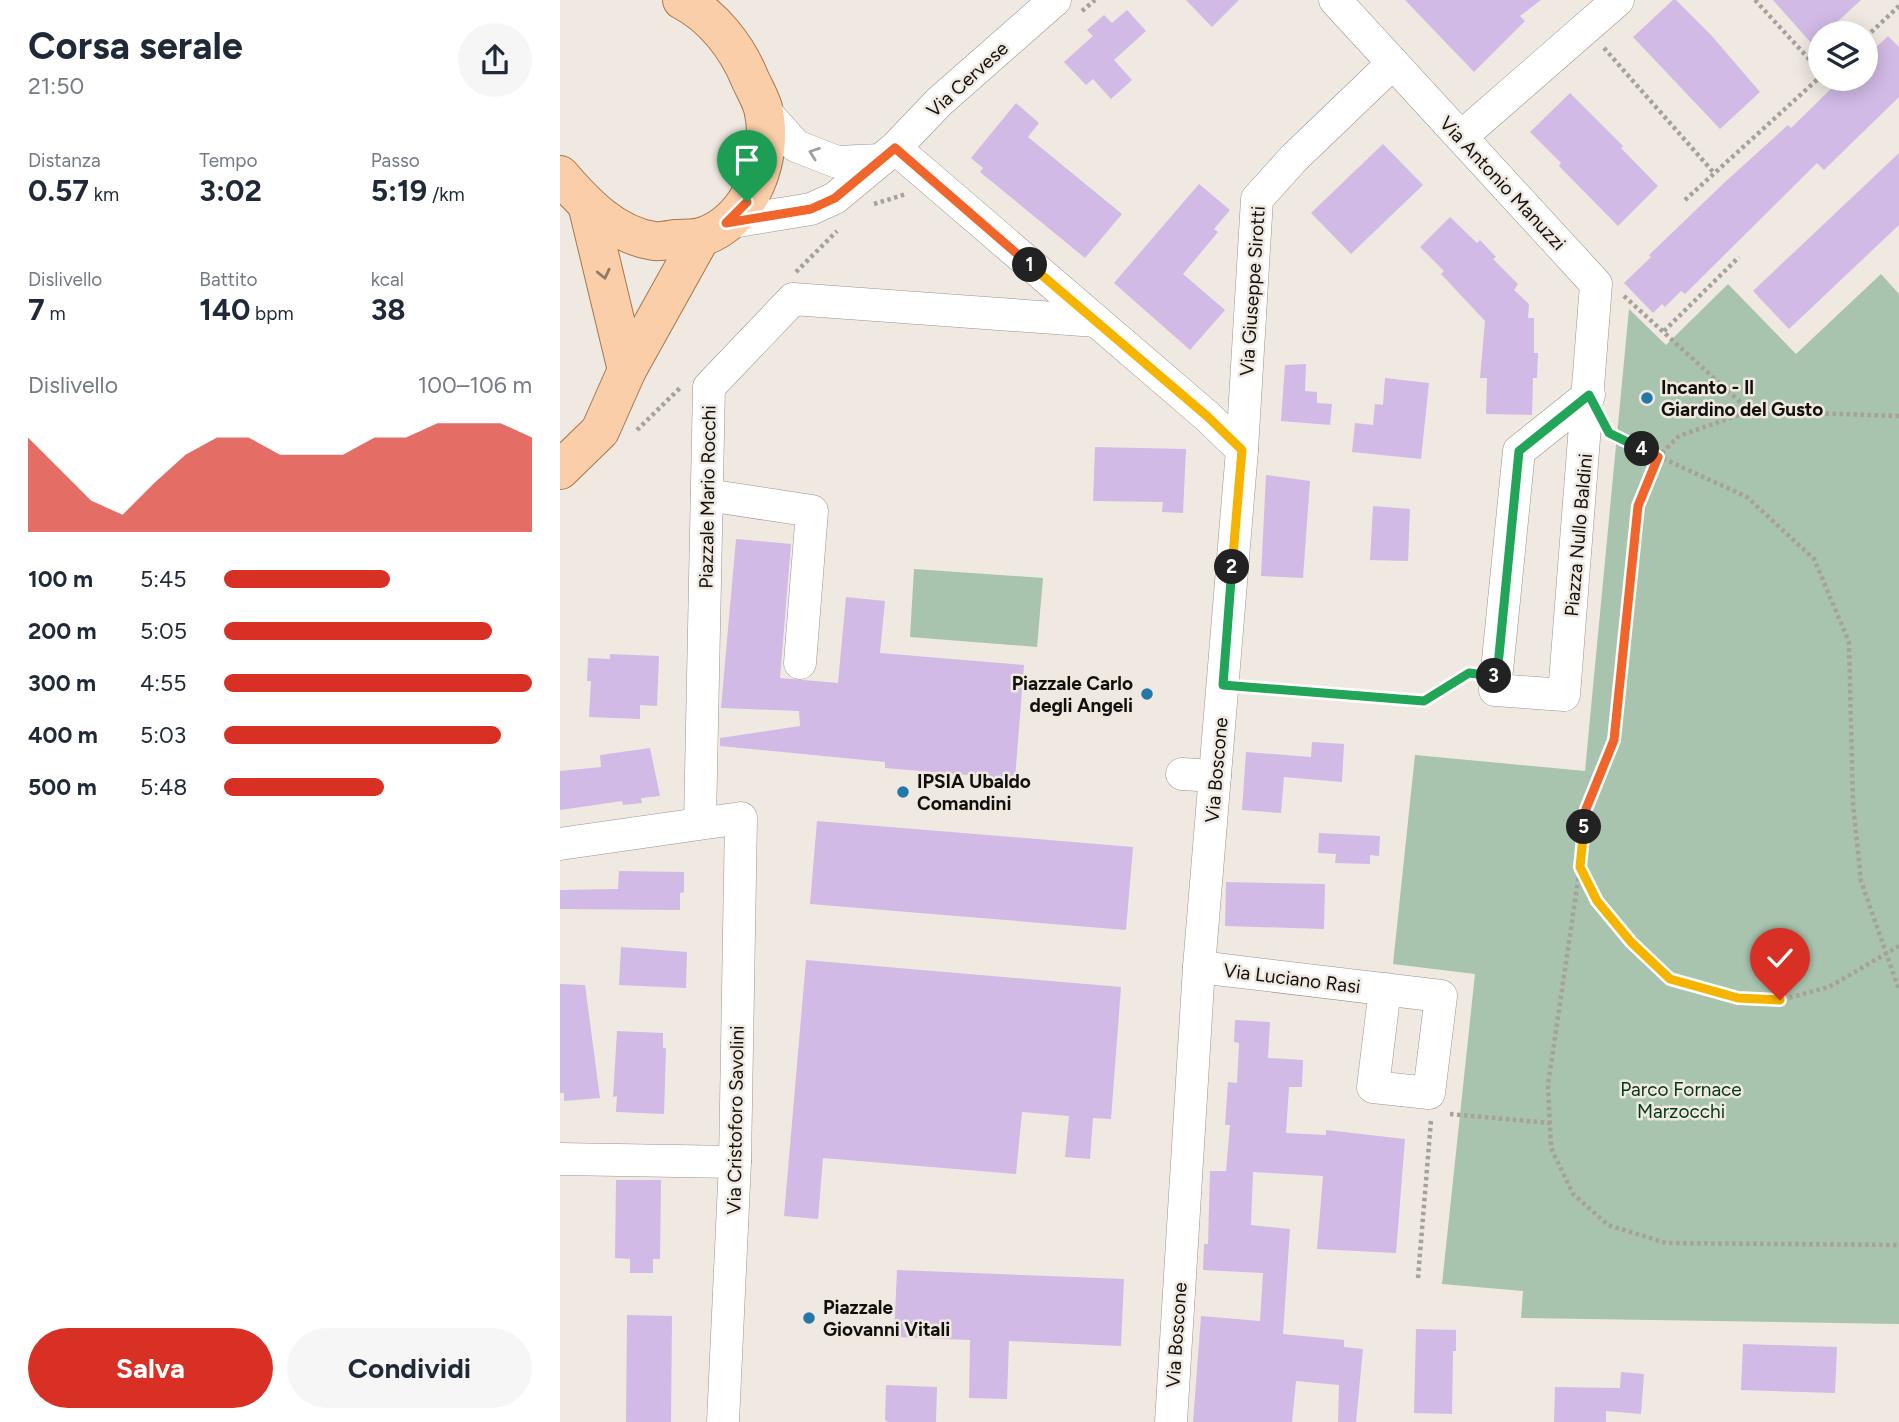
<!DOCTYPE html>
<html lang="it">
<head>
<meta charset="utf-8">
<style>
  body { margin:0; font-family:Figtree,sans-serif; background:#f6f6f7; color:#1f2937; height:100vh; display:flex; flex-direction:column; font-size:26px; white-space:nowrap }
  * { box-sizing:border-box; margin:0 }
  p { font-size:23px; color:#747a83 }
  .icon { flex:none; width:38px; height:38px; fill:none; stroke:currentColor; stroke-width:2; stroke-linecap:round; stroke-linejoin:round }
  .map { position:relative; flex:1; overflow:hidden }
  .details { display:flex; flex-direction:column; background:#fff; width:560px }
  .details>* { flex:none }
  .controls { position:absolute; left:1248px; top:21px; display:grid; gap:14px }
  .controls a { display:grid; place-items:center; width:70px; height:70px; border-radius:50%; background:#fff; box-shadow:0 4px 18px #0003; font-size:35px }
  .pin { position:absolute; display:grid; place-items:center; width:60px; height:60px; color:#fff; margin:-72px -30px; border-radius:50% 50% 50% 0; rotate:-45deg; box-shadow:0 0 7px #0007 }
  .pin .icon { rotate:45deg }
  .km { position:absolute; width:35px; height:35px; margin:-18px; border-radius:50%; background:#222; color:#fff; font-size:19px; line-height:35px; text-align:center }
  .round { display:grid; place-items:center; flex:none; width:74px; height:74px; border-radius:37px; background:#f6f6f7 }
  .overview { display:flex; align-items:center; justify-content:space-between; height:119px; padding:0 28px }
  h1 { font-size:38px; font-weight:700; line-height:52px }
  .metrics { display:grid; grid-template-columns:repeat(3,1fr); gap:10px; height:119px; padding:7px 28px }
  .metrics div { display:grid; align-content:center }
  .metrics b { font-size:30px; font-weight:700 }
  .metrics small { font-size:19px; font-weight:400 }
  .metrics p { font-size:19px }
  .chart { height:196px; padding:14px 28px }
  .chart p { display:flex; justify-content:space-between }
  .chart svg { width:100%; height:126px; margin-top:7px; fill:#d93025; opacity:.7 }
  .primary-button { display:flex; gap:14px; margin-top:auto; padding:14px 28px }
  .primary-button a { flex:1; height:80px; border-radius:42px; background:#d93025; color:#fff; font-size:28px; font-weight:700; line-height:80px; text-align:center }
  .primary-button a+a { background:#f6f6f7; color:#1f2937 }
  ul { padding:0 28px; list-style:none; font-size:23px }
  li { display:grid; grid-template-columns:112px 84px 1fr; align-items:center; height:52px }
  li i { height:18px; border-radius:9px; background:#d93025 }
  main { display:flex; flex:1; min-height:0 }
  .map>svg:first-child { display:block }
  .green { fill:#a8c3ae }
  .building { fill:#d1bae6 }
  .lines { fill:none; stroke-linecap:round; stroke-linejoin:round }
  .minor-casing { stroke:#9a948c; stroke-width:33 }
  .major-casing { stroke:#a7764d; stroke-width:40 }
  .path { stroke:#a7a19b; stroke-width:4.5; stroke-dasharray:3.5 3.5; stroke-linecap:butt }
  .minor { stroke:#fff; stroke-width:32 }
  .major { stroke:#facea9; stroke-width:38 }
  .oneway { stroke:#a09f9e }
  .oneway2 { stroke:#927863 }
  .split-1-casing { stroke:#fff; stroke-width:14 }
  .split-2-casing { stroke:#fff; stroke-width:14 }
  .split-3-casing { stroke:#fff; stroke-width:14 }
  .split-4-casing { stroke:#fff; stroke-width:14 }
  .split-5-casing { stroke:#fff; stroke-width:14 }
  .split-6-casing { stroke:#fff; stroke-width:14 }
  .split-1 { stroke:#f0652b; stroke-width:9 }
  .split-2 { stroke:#f5b400; stroke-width:9 }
  .split-3 { stroke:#22a559; stroke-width:9 }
  .split-4 { stroke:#22a559; stroke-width:9 }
  .split-5 { stroke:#f0652b; stroke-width:9 }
  .split-6 { stroke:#f5b400; stroke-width:9 }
  .poi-dot { fill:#2478a8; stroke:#f0e9e1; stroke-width:2.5 }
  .labels { text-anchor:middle; stroke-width:5; stroke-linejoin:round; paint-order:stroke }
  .street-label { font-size:19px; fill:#12100d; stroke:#f0e9e1 }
  .poi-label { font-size:19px; font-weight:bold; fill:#12100d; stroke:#f0e9e1; text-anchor:start }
  .park-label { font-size:19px; fill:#003718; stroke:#f0e9e1 }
</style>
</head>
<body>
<main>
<section class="details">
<div class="overview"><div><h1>Corsa serale</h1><p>21:50</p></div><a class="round"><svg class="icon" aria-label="share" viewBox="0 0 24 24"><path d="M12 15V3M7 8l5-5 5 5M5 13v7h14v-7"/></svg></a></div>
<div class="metrics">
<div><p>Distanza</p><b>0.57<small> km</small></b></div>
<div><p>Tempo</p><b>3:02</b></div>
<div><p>Passo</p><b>5:19<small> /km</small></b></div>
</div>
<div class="metrics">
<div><p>Dislivello</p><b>7<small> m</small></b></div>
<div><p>Battito</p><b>140<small> bpm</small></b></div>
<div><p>kcal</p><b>38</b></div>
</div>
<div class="chart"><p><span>Dislivello</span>100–106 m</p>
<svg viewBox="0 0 160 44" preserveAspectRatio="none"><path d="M0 44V11L10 22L20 33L30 38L40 27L50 17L60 11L70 11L80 17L90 17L100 17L110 11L120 11L130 6L140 6L150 6L160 11V44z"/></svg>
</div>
<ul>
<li><b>100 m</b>5:45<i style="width:54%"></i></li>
<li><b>200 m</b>5:05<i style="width:87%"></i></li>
<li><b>300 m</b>4:55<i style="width:100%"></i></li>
<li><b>400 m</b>5:03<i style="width:90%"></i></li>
<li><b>500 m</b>5:48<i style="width:52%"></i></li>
</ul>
<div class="primary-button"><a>Salva</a><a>Condividi</a></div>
</section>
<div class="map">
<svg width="1339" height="1422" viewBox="0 0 1339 1422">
  <rect width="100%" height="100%" fill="#f0e9e1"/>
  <g class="green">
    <polygon points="1321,274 1339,294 1339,1324 961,1318 963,1291 882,1284 915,974 833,964 855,755 1025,771 1069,309 1106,345 1168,284 1236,354"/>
    <polygon points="354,569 483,578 477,647 350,637"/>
  </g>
  <g class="building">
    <polygon points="626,0 679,0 652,27"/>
    <polygon points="845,0 981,0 960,16 965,21 914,72"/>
    <polygon points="1113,0 1116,0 1151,35 1200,92 1160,129 1073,37"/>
    <polygon points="1213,0 1301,0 1265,33 1260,33 1260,37 1252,44"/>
    <polygon points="567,10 586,31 554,60 572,80 551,99 533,79 526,85 504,62 533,36 527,30 544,15 552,23"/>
    <polygon points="1328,36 1339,47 1339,97 1264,170 1257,163 1125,294 1121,291 1105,307 1102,304 1093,313 1064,283 1091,257 1089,255 1165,182 1228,125 1231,128 1281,79 1306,79 1306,57"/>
    <polygon points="1010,93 1063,146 1061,148 1098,186 1058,226 999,166 1001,163 970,132"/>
    <polygon points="456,103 479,123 468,137 562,214 525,258 420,172 423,168 411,158"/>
    <polygon points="823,144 863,185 791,254 751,213"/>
    <polygon points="1339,153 1339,225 1229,329 1193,291"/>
    <polygon points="639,184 670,210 654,229 658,232 623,274 665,310 630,350 554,283"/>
    <polygon points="890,217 917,243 920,240 936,257 933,259 958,284 954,290 969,304 968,318 974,318 974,353 978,353 977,378 973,378 972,415 926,414 927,378 920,378 925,321 881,274 884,271 860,247"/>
    <polygon points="746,364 745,391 757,392 757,403 772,404 770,425 721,421 725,365"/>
    <polygon points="825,378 869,383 861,459 792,452 795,423 813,425 815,404 823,405"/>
    <polygon points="535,447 626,449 623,513 602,512 603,502 533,501"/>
    <polygon points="706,475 750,481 743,578 701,576"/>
    <polygon points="813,506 850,509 848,561 810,560"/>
    <polygon points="176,539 231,544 220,678 278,683 286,597 325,601 320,653 464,665 455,779 325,768 325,762 160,746 160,738 240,726 239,711 161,708"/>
    <polygon points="50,654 99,656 97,706 80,705 80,719 29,717 31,681 27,681 28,658 50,659"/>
    <polygon points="752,742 784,744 782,782 724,777 721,813 682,810 686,752 751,757"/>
    <polygon points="90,748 100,796 81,798 82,803 63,805 62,801 0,810 0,771 41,767 40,755"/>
    <polygon points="257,821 573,847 566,930 250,904"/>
    <polygon points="759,833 820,836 819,856 810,855 810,864 775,863 776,854 758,853"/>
    <polygon points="59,871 124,872 124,892 120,893 120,910 0,909 0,890 58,889"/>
    <polygon points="666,882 765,884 764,929 665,926"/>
    <polygon points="61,947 127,952 126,988 59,985"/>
    <polygon points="246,960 561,987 551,1119 533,1118 530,1159 505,1157 509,1116 462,1112 456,1174 263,1158 258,1219 224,1216"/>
    <polygon points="0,984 25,985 40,1098 4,1101 4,1093 0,1093"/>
    <polygon points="675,1020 710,1022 708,1058 743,1060 742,1087 729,1087 726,1133 766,1135 766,1130 845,1139 836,1253 757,1249 763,1176 693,1172 691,1225 730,1229 723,1334 784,1340 784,1347 803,1349 796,1422 778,1422 779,1385 736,1381 732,1422 633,1422 641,1316 700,1321 703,1273 643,1270 644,1244 648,1244 650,1171 666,1171 670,1125 665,1125 668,1082 677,1083 679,1043 674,1042"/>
    <polygon points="57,1031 103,1033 103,1048 106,1048 104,1114 56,1112 57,1096 53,1097"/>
    <polygon points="56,1180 101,1180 100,1259 93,1259 93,1273 70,1273 70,1259 55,1258"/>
    <polygon points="337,1270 564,1279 561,1346 449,1341 447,1399 409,1398 410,1340 334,1337"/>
    <polygon points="67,1315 112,1316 111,1422 66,1422"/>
    <polygon points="856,1329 896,1330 896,1351 893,1351 892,1414 854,1413"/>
    <polygon points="1183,1344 1277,1347 1275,1393 1181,1390"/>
    <polygon points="1061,1372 1084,1374 1081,1414 1046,1411 1046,1422 994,1422 995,1387 1060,1388"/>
    <polygon points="326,1385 377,1387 376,1422 328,1422 325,1420"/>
  </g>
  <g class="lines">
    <defs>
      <g id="minor">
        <polyline points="775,0 1036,284 1004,695 935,690 959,451 1029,395"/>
        <polyline points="203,109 236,146 277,162 321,160"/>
        <polyline points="901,137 1058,0"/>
        <polyline points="335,148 648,417 682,450 639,967 611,1422"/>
        <polyline points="166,223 251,209 275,198 335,148 379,102 495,0"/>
        <polyline points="682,450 697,199 734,158 833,63"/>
        <polyline points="147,495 252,511 240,663"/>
        <polyline points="622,774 655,776"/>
        <polyline points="140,822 149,387 233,299 536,321"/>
        <polyline points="0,844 181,818 175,1162 163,1422"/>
        <polyline points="639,967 881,996 869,1093 813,1087 825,989"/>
        <polyline points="0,1159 175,1162"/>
      </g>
      <g id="major">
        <path d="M0 175C25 204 54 235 94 241 100 242 109 240 115 239 123 239 134 239 142 237 191 220 215 157 203 108 200 98 194 88 190 79 177 47 153 16 122 0"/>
        <polyline points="28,208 67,370"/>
        <polyline points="0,470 40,431 67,370 141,237"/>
      </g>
    </defs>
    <use href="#minor" class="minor-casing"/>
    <use href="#major" class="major-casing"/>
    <g class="path">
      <polyline points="1195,0 1260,71"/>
      <polyline points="522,11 535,0"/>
      <polyline points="1306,37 1339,6"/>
      <polyline points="1044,48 1154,173"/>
      <polyline points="1125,200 1260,77"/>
      <polyline points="314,204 346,194"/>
      <polyline points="236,272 277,231"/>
      <polyline points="1064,296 1190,411"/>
      <polyline points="1104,331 1179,257"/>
      <polyline points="1339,416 1190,411 1119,436 1098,457 1078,506 1054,740 1026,809 1020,867 988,1085 991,1148 1013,1194 1048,1225 1106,1243 1339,1245"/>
      <polyline points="77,430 121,387"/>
      <polyline points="1052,435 1187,497 1254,559 1289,642 1293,804 1301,881 1339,990"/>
      <polyline points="691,687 864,701 908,673"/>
      <polyline points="1021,868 1037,901 1071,942 1110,979 1178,998 1220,1000 1269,987 1339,946"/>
      <polyline points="890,1114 990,1123"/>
      <polyline points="858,1278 871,1120"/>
    </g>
    <use href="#minor" class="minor"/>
    <use href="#major" class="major"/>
  </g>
  <defs><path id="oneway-chevron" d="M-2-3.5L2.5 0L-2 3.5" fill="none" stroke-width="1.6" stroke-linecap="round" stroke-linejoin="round" transform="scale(1.75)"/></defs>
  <use class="oneway" href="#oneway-chevron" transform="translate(254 153) rotate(-160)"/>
  <use class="oneway2" href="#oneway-chevron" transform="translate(44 274) rotate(77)"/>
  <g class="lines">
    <defs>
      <polyline id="split-1" points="187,202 166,223 251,209 275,198 335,148 470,265"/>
      <polyline id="split-2" points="470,265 648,417 682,450 672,567"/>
      <polyline id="split-3" points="672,567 663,685 864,701 909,673 934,676"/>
      <polyline id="split-4" points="934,676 937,676 959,451 1029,395 1049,433 1082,449"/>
      <polyline id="split-5" points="1024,827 1026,809 1054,740 1078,506 1098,457 1082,449"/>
      <polyline id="split-6" points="1024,827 1020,867 1037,901 1071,942 1110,979 1178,998 1220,1000"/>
    </defs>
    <use href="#split-1" class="split-1-casing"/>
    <use href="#split-2" class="split-2-casing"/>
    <use href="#split-3" class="split-3-casing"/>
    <use href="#split-4" class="split-4-casing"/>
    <use href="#split-5" class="split-5-casing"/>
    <use href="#split-6" class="split-6-casing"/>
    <use href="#split-1" class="split-1"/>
    <use href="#split-2" class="split-2"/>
    <use href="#split-3" class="split-3"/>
    <use href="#split-4" class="split-4"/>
    <use href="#split-5" class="split-5"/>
    <use href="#split-6" class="split-6"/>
  </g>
  <g class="poi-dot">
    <circle cx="1087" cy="398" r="7"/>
    <circle cx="587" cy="694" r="7"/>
    <circle cx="343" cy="792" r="7"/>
    <circle cx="249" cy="1318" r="7"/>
  </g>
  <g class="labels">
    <g class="street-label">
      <text transform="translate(407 79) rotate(-42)" y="7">Via Cervese</text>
      <text transform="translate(943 183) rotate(47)" y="7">Via Antonio Manuzzi</text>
      <text transform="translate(692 291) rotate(-86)" y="7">Via Giuseppe Sirotti</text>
      <text transform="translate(147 497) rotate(-89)" y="7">Piazzale Mario Rocchi</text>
      <text transform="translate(1018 535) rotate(-85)" y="7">Piazza Nullo Baldini</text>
      <text transform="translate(656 770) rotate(-85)" y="7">Via Boscone</text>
      <text transform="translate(732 978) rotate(7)" y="7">Via Luciano Rasi</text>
      <text transform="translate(175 1120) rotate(-89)" y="7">Via Cristoforo Savolini</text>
      <text transform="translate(616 1335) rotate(-86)" y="7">Via Boscone</text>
    </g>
    <g class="poi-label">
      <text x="1101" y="394">Incanto - Il<tspan x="1101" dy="22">Giardino del Gusto</tspan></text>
      <text x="573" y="690" text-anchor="end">Piazzale Carlo<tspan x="573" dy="22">degli Angeli</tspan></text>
      <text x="357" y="788">IPSIA Ubaldo<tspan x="357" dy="22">Comandini</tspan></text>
      <text x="263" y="1314">Piazzale<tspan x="263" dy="22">Giovanni Vitali</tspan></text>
    </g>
    <g class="park-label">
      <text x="1121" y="1096">Parco Fornace<tspan x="1121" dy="22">Marzocchi</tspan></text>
    </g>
  </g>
</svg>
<div class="controls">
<a><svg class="icon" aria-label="layers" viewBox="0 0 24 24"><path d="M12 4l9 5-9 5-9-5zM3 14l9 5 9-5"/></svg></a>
</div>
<div class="pin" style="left:187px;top:202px;background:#1e9e55"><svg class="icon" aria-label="arrive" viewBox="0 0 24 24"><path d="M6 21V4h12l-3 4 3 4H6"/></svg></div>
<div class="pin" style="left:1220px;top:1000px;background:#d93025"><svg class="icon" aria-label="check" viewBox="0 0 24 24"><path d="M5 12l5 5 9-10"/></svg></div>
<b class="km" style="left:470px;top:265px">1</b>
<b class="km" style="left:672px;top:567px">2</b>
<b class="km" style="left:934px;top:676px">3</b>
<b class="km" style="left:1082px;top:449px">4</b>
<b class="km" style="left:1024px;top:827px">5</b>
</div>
</main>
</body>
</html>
